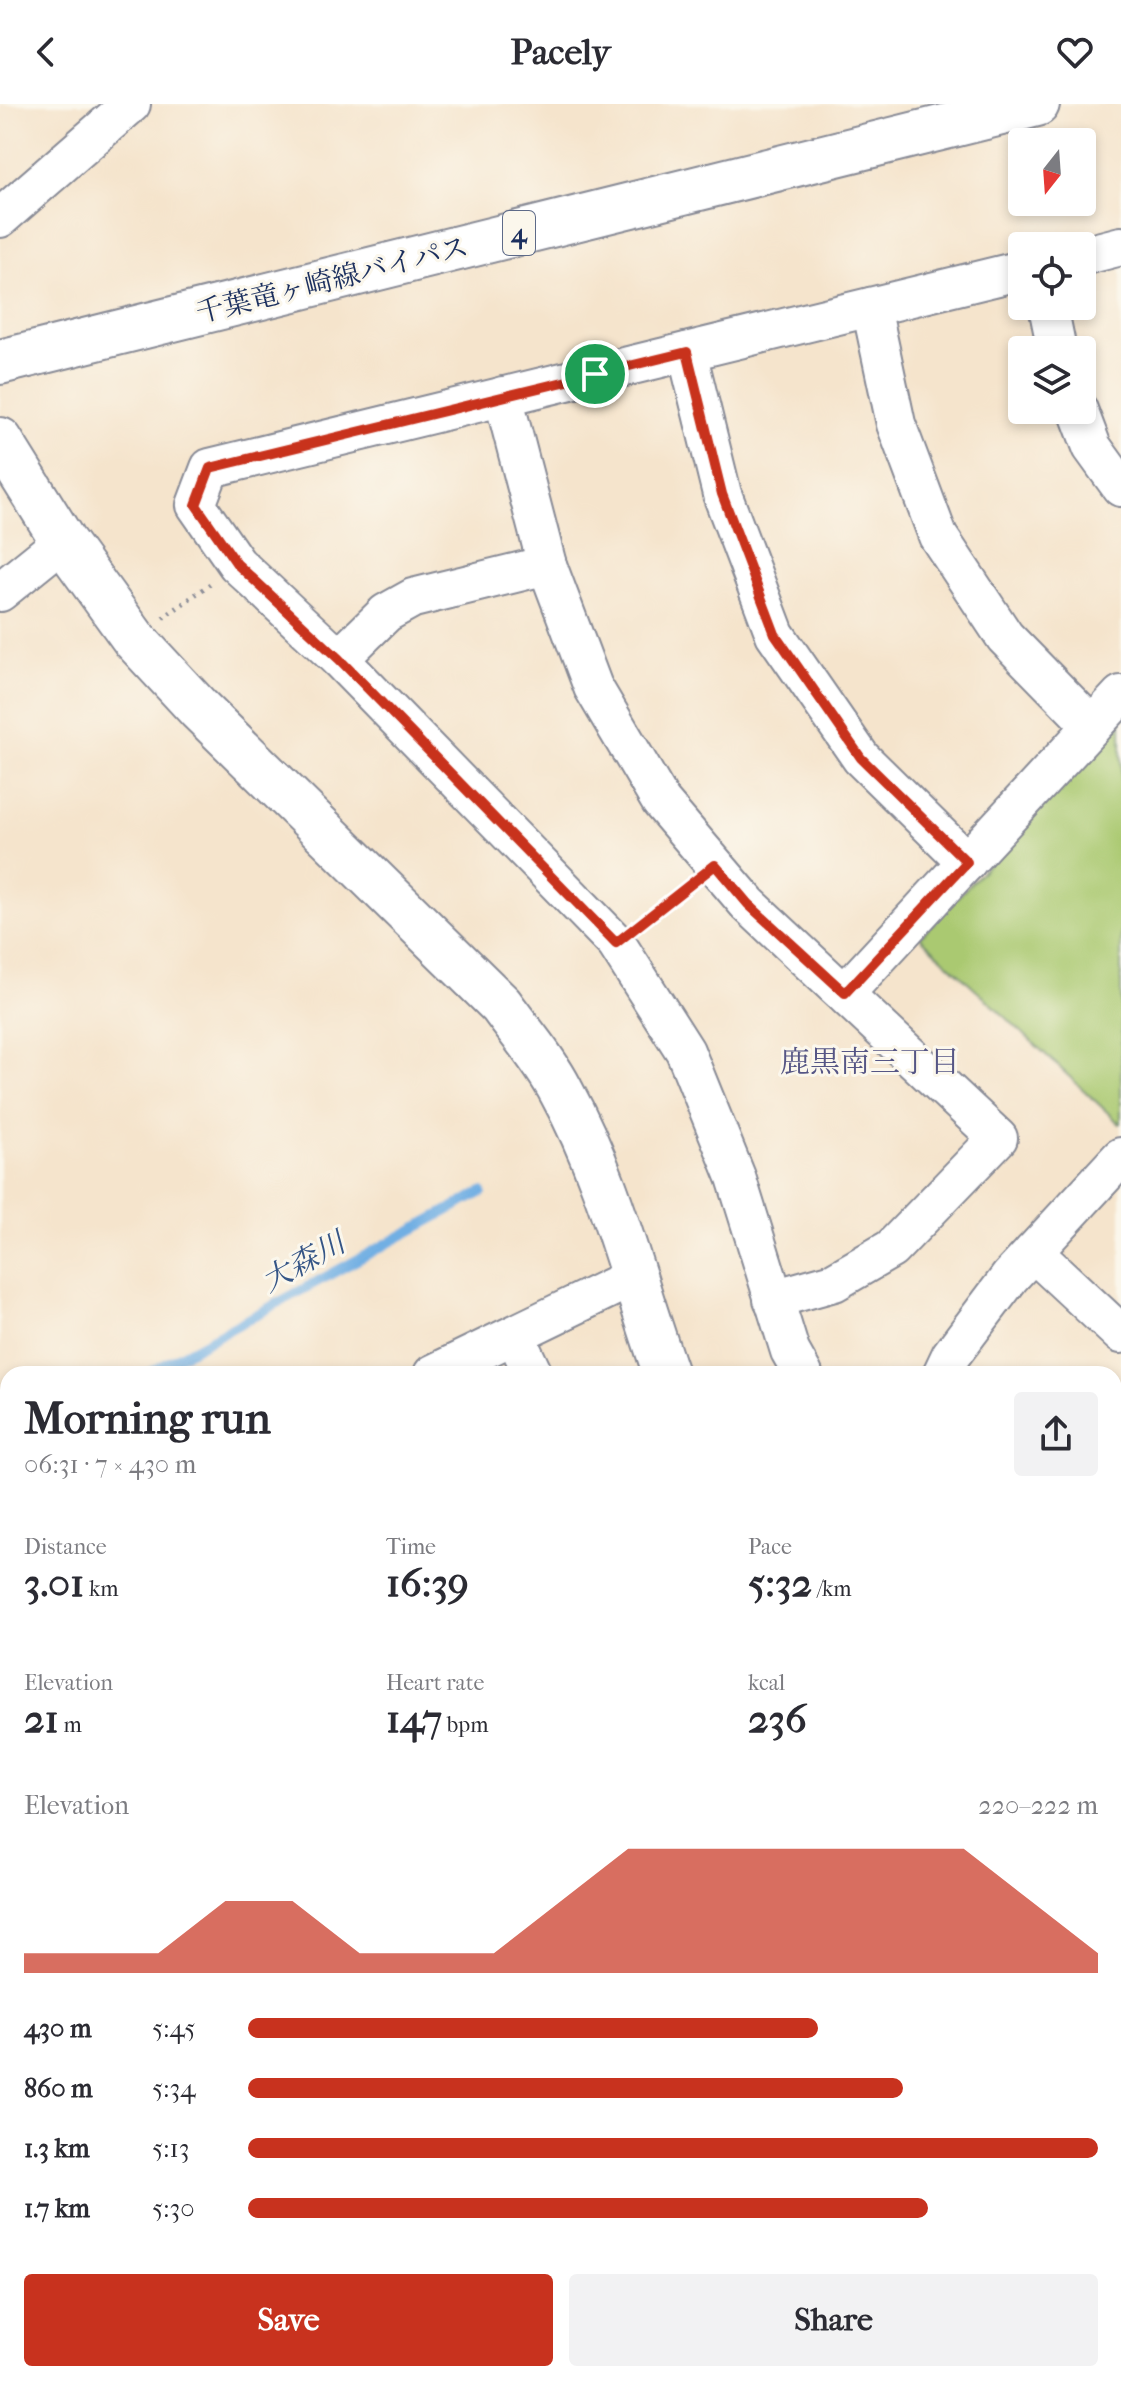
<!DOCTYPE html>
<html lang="en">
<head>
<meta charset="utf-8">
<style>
  body { margin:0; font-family:"IM FELL French Canon","Noto Serif JP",serif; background:#f2f2f3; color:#2b2b33; height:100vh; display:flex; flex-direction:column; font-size:30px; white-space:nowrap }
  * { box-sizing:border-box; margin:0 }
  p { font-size:26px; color:#7c7c81 }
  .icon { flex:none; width:44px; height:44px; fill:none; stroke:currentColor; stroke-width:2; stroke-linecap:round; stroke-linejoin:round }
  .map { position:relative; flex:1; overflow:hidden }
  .details { position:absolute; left:0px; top:1262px; width:1122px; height:1016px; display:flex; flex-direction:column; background:#fff; border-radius:24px 24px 0 0; box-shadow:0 4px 12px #0003 }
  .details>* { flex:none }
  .needle { width:52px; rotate:197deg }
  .fabs { position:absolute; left:1008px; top:24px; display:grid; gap:16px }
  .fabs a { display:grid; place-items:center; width:88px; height:88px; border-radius:8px; background:#fff; box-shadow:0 4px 12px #0003; font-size:40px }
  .pin { position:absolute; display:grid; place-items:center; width:68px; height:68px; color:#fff; margin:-34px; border:4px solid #fff; border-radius:50%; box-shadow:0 2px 8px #0007 }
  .round { display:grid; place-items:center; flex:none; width:84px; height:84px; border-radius:8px; background:#f2f2f3 }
  .overview { display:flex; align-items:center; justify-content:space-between; height:136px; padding:0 24px }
  h1 { font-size:44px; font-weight:700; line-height:60px }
  .metrics { display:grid; grid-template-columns:repeat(3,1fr); gap:12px; height:136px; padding:8px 24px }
  .metrics div { display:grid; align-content:center }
  .metrics b { font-size:40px; font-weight:700 }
  .metrics small { font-size:22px; font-weight:400 }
  .metrics p { font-size:22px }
  .chart { height:224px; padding:16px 24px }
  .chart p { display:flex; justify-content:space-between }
  .chart svg { width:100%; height:144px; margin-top:8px; fill:#c8321e; opacity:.7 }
  .action { display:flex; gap:16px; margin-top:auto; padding:16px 24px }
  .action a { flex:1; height:92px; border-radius:8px; background:#c8321e; color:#fff; font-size:32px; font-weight:700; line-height:92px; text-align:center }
  .action a+a { background:#f2f2f3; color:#2b2b33 }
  ul { padding:0 24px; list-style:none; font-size:26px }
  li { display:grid; grid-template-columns:128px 96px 1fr; align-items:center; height:60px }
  li i { height:20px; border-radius:10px; background:#c8321e }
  header { display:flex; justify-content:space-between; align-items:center; height:104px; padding:0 24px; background:#fff; font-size:36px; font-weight:700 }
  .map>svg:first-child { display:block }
  .green { fill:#aac971; stroke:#627c68; stroke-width:2 }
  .forest { fill:#87ad63; stroke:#516e60; stroke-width:2 }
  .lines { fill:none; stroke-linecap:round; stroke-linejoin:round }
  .stream { stroke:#71afe3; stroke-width:10 }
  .minor-casing { stroke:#888a95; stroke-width:42 }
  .tertiary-casing { stroke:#888a95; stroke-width:48 }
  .primary-casing { stroke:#888a95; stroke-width:48 }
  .path { stroke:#888a95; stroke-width:5; stroke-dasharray:2 6; stroke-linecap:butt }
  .minor { stroke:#fff; stroke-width:38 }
  .tertiary { stroke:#fff; stroke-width:44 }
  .primary { stroke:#fff; stroke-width:44 }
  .route-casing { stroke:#fff; stroke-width:16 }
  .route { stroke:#c8321e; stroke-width:10 }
  .labels { text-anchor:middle; stroke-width:6; stroke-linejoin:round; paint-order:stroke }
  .shield { fill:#fbf7ec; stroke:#5e6b89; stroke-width:2 }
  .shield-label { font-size:26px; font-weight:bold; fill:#1b2f5e }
  .street-label { font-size:28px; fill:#1b2f5e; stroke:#fbf7ec }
  .neighbourhood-label { font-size:30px; fill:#565685; stroke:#fbf7ec }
  .water-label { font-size:30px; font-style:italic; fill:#355586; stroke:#fbf7ec }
</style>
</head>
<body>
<header><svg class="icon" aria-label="back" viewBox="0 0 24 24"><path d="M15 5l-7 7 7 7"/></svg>Pacely<svg class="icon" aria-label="heart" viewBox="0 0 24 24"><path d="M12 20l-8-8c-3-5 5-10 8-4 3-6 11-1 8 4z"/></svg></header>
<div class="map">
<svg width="1121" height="2278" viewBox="0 0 1121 2278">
  <rect width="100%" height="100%" fill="#fbf7ec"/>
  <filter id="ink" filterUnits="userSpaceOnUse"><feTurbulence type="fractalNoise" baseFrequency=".0125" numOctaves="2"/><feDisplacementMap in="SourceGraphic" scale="16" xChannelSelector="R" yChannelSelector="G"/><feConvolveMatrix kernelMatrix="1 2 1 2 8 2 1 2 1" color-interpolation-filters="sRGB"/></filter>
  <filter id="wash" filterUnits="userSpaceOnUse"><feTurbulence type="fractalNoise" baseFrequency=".006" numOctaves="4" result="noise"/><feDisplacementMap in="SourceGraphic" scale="32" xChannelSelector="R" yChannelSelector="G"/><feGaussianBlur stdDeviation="1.8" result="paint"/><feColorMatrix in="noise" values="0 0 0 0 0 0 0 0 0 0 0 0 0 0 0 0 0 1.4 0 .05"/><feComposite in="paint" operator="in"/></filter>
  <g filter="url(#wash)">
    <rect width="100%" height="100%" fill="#f5e4cc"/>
    <polygon class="green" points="1121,619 1121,1019 1120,1020 920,833"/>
    <polygon class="forest" points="0,1437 8,1444 8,2224 0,2233"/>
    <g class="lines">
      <g class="stream">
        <polyline points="147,1270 482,1088"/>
        <polyline points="0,1349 8,1345"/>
      </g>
    </g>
  </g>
  <g filter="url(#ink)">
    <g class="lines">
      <defs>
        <g id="minor">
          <polyline points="0,114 131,0"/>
          <polyline points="1082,152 1121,142"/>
          <polyline points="1048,202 1057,246"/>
          <polyline points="871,203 896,320 938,432 1005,533 1092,622"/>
          <polyline points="687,248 722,390 775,530 861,654 967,758"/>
          <polyline points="503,292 547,461 593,583 661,698 748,800 998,1034 891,1145 834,1178 773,1195"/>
          <polyline points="1078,306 1092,343 1121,383"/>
          <polyline points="0,488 63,437"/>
          <polyline points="339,555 386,509 413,494 547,461"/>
          <polyline points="845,889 1121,591"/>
          <polyline points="1033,1148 1121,1230"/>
          <polyline points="515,1232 533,1270"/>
          <polyline points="433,1270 635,1172"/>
          <polyline points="803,1270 790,1247 736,1073 685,947 616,839 339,555 237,460 196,401 210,364 1022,166"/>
          <polyline points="942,1270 951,1251 1010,1173 1121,1053"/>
          <polyline points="1114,1415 1121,1407"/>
          <polyline points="1114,1503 1121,1510"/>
          <polyline points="1114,1895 1121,1901"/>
        </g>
        <g id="tertiary">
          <path d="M0 336 63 437 134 535 199 605 501 901C521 929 545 956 561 987 610 1076 632 1175 666 1270"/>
          <polyline points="1114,1701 1121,1707"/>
        </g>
        <g id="primary">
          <polyline points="0,258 1037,0"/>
          <polyline points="1114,1813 1121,1806"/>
          <polyline points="675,2278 682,2270"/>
        </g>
      </defs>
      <use href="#minor" class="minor-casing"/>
      <use href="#tertiary" class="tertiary-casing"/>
      <use href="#primary" class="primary-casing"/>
      <g class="path">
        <polyline points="163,514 210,480"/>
        <polyline points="643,817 686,784"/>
      </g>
      <use href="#minor" class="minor"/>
      <use href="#tertiary" class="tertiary"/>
      <use href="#primary" class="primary"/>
    </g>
  </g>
  <g class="lines" filter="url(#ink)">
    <defs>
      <polygon id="route" points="687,248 722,390 775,530 861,654 967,758 845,889 748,800 715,761 616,839 339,555 237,460 196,401 210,364"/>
    </defs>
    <use href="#route" class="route-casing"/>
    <use href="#route" class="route"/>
  </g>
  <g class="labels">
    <rect class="shield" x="503" y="107" width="32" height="44" rx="6"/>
    <g class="shield-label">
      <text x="519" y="138">4</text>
    </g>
    <g class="street-label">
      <text transform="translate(332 175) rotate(-14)" y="10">千葉竜ヶ崎線バイパス</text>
    </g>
    <g class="neighbourhood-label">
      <text x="870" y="968">鹿黒南三丁目</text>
    </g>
    <g class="water-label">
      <text transform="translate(303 1158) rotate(-29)" y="10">大森川</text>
    </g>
  </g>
</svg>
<div class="fabs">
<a><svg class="needle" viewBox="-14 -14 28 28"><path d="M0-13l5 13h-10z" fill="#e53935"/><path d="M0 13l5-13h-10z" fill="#7c7c81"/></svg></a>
<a><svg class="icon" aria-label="locate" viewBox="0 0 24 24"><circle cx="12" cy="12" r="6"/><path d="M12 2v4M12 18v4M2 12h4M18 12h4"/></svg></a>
<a><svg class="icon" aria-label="layers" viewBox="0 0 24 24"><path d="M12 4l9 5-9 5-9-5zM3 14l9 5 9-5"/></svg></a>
</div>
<div class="pin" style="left:595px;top:270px;background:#1e9e55"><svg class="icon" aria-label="arrive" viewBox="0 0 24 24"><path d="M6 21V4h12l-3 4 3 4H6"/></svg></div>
<section class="details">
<div class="overview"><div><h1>Morning run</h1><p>06:31 · 7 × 430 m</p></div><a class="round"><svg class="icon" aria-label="share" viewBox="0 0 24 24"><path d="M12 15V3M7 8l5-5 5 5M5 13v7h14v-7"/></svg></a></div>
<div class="metrics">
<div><p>Distance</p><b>3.01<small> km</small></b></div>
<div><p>Time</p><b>16:39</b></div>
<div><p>Pace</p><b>5:32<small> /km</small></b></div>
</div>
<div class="metrics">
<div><p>Elevation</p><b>21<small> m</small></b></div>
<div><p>Heart rate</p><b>147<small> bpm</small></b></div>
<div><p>kcal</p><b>236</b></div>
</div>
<div class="chart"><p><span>Elevation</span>220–222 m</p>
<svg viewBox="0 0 160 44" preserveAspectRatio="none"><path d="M0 44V38L10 38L20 38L30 22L40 22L50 38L60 38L70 38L80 22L90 6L100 6L110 6L120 6L130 6L140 6L150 22L160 38V44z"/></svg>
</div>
<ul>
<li><b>430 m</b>5:45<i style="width:67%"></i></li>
<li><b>860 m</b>5:34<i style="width:77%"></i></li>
<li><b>1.3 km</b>5:13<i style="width:100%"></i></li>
<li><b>1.7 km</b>5:30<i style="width:80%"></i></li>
</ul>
<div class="action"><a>Save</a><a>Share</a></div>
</section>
</div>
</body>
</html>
